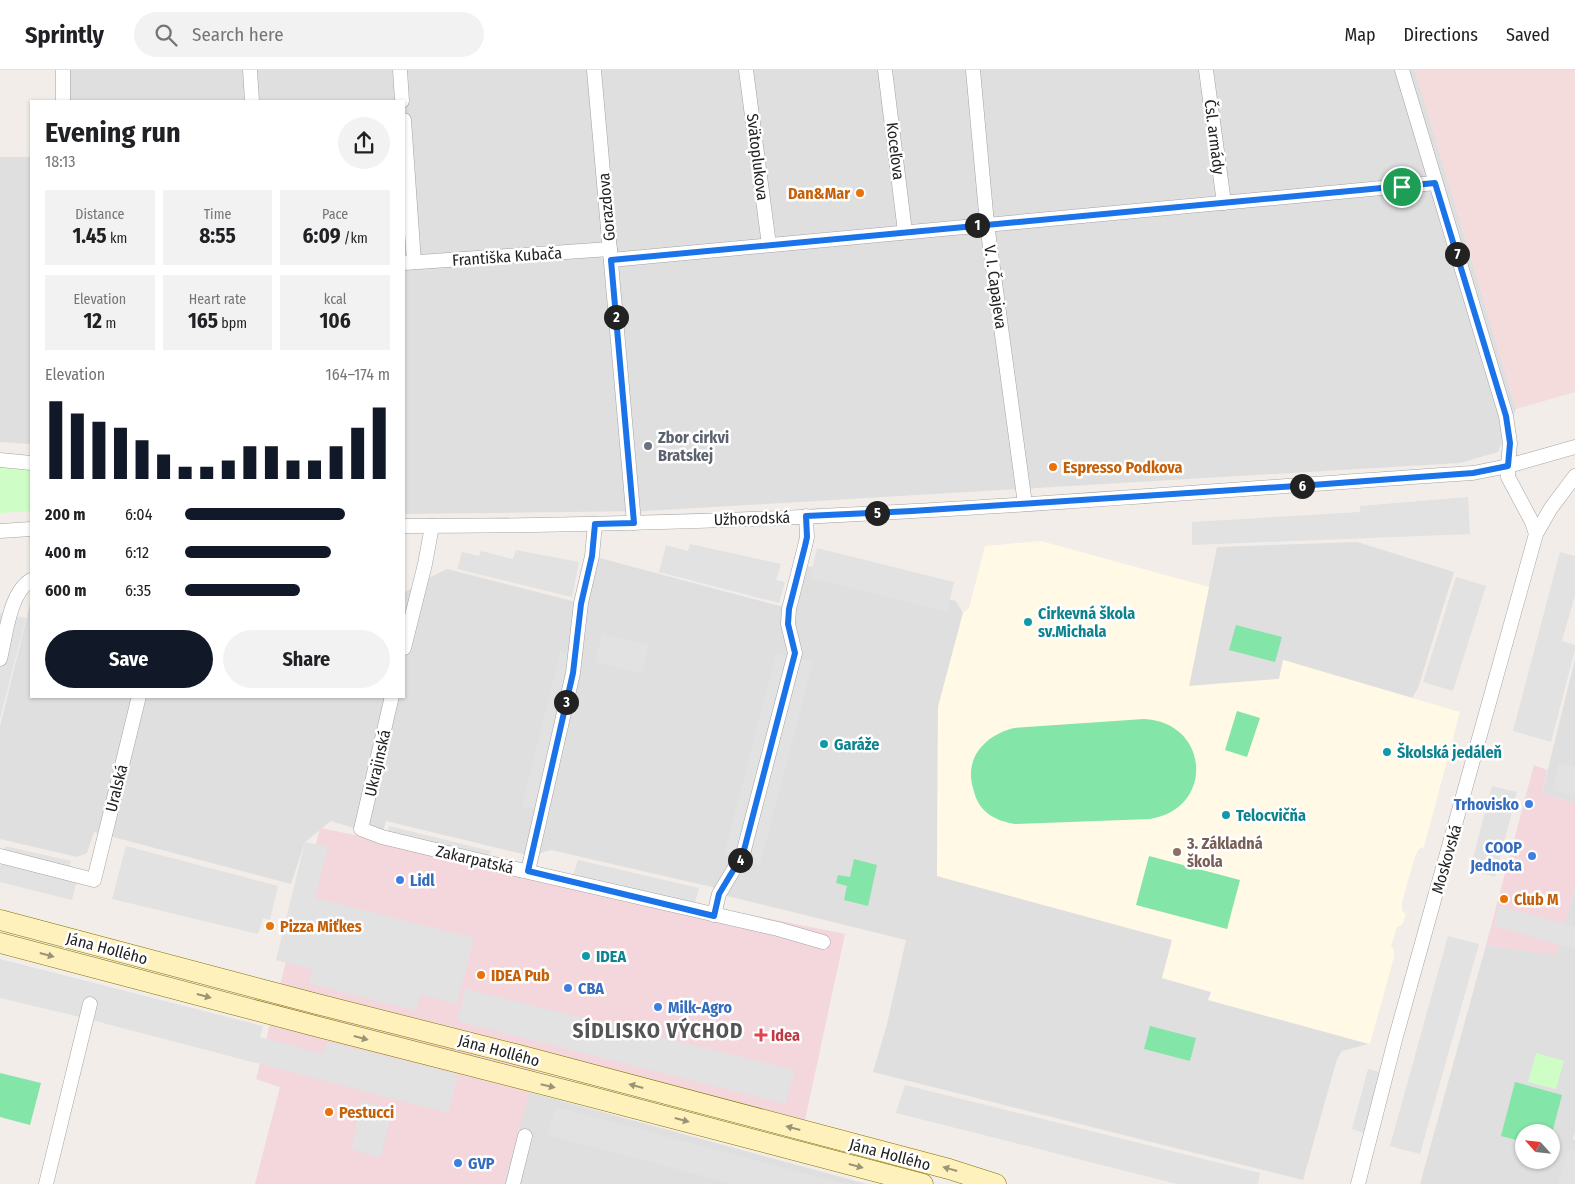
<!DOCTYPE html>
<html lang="en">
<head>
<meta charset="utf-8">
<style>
  body { margin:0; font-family:"Fira Sans Condensed",sans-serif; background:#f2f2f2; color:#202124; height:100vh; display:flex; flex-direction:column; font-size:19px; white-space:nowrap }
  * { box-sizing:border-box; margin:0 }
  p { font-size:16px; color:#757577 }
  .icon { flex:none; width:28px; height:28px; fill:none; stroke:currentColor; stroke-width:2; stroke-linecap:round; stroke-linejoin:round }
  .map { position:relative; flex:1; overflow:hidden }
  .drawer { position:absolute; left:30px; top:30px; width:375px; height:598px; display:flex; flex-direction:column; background:#fff; border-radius:0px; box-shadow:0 1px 4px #0004 }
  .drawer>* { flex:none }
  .needle { width:32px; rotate:297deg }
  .controls { position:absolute; left:1515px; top:1054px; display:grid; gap:10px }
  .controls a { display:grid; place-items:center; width:45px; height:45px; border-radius:50%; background:#fff; box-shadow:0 1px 4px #0004; font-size:25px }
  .pin { position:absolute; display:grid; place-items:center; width:42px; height:42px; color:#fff; margin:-21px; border:2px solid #fff; border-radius:50%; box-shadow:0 1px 5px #0007 }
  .km { position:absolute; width:25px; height:25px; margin:-12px; border-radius:50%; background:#222; color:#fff; font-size:14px; line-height:25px; text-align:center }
  .round { display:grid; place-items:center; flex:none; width:52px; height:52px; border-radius:26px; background:#f2f2f2 }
  .summary { display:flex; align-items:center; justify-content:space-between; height:85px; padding:0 15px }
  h1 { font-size:28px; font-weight:700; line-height:38px }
  .metrics { display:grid; grid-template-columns:repeat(3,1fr); gap:8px; height:85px; padding:5px 15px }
  .metrics div { display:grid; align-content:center; border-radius:0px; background:#f2f2f2; text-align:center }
  .metrics b { font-size:21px; font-weight:700 }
  .metrics small { font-size:14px; font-weight:400 }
  .metrics p { font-size:14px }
  .chart { height:140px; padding:10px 15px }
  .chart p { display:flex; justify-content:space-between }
  .chart svg { width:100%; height:90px; margin-top:5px; stroke:#111827; stroke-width:6 }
  .button { display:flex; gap:10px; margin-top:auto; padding:10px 15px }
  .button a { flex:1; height:58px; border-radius:30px; background:#111827; color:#fff; font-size:20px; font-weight:700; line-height:58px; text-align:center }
  .button a+a { background:#f2f2f2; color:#202124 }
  ul { padding:0 15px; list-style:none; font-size:16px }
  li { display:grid; grid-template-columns:80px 60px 1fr; align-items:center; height:38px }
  li i { height:12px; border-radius:6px; background:#111827 }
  header { display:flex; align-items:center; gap:30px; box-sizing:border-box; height:70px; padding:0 25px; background:#fff; border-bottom:1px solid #e0e0e0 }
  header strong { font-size:24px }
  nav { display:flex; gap:28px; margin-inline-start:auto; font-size:18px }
  .search { width:350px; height:45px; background:#f2f2f2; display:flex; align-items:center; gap:12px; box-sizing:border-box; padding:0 18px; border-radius:28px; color:#757577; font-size:19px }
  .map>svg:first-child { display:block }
  .residential { fill:#e0dfdf; fill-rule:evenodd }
  .commercial { fill:#f3d7dd }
  .education { fill:#fff9e5 }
  .military { fill:#f4dcdc }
  .park { fill:#cefdc5 }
  .pitch { fill:#83e5a7 }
  .parking { fill:#e2e2e2 }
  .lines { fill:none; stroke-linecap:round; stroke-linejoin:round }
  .street-casing { stroke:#a3a3a3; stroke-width:15 }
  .secondary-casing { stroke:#827000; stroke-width:21 }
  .street { stroke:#fff; stroke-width:14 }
  .secondary { stroke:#fef1bb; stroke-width:20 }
  .oneway { fill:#9b9476 }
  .route-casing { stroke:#fff; stroke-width:10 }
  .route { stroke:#1a73e8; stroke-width:6 }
  .food-dot { fill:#e8710a; stroke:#fff; stroke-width:2 }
  .worship-dot { fill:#6b7280; stroke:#fff; stroke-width:2 }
  .culture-dot { fill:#0f9aa8; stroke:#fff; stroke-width:2 }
  .shop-dot { fill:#3f7fe0; stroke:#fff; stroke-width:2 }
  .education-dot { fill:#8d6e63; stroke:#fff; stroke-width:2 }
  .health-dot { fill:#e0444e; stroke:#fff; stroke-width:2 }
  .labels { text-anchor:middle; stroke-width:5; stroke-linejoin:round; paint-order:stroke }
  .street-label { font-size:16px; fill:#222; stroke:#fff }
  .food-label { font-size:16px; font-weight:bold; fill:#c56008; stroke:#fff; text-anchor:start }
  .worship-label { font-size:16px; font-weight:bold; fill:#5b616d; stroke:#fff; text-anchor:start }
  .culture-label { font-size:16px; font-weight:bold; fill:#0d838f; stroke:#fff; text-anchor:start }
  .shop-label { font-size:16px; font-weight:bold; fill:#366cbe; stroke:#fff; text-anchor:start }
  .education-label { font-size:16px; font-weight:bold; fill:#785e54; stroke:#fff; text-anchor:start }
  .health-label { font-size:16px; font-weight:bold; fill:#be3a42; stroke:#fff; text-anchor:start }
  .district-label { font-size:21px; font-weight:bold; letter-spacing:1px; fill:#555; stroke:#fff }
</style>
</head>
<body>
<header>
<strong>Sprintly</strong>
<div class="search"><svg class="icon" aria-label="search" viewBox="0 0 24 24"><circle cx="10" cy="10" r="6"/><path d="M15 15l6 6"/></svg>Search here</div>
<nav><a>Map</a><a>Directions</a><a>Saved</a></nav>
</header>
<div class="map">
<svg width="1575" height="1114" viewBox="0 0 1575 1114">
  <rect width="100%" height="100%" fill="#f2ede8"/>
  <g class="residential">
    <polygon points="68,0 1415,0 1516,339 1498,382 1460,393 646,441 404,444 404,31 70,31"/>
    <polygon points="0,87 31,87 31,374 0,372"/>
    <polygon points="1357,472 1454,502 1418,618 1412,628 1284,590 1279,609 1189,616 1217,477"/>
    <polygon points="592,486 784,537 808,496 956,531 963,543 938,637 937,806 1173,870 1162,908 1211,922 1209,930 1368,974 1342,981 1337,989 1303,1110 873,1002 887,954 906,870 719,824 712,817 551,780 531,786 386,751 382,767 331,751 305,772 291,814 94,762 87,783 77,787 0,769 0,656 31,530 31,626 404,626 404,523 420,512 447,499 580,533"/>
    <polygon points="1575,589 1575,734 1542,723"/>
    <path d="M1575 817V1063L1573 1069 1575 1070V1114H1420L1486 875 1556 884ZM1524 1062H1551V1090H1524Z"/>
    <polygon points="529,1022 867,1114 504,1114"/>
  </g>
  <g class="commercial">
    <polygon points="1534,695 1547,700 1542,723 1575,734 1575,817 1556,885 1486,875"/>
    <polygon points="320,758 845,864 805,1050 541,980 504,1114 255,1114 280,1017 256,1009"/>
  </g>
  <polygon class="education" points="1041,471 1209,517 1189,616 1279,609 1283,590 1460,642 1424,777 1419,779 1416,784 1408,810 1402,834 1402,840 1406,844 1403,853 1400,856 1397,857 1391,876 1394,880 1394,887 1370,974 1208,930 1211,922 1162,908 1172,870 937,806 938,637 963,543 969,538 985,476"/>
  <polygon class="military" points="1415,0 1575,0 1575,322 1516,339"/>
  <g class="park">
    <polygon points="0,396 31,398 31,441 0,443"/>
    <polygon points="1536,983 1564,991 1556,1019 1528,1012"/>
  </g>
  <g class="pitch">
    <polygon points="1236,555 1282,567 1275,592 1229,580"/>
    <polygon points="1237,641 1260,648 1247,687 1225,680"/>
    <path d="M1144 649C1210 652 1215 739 1150 749L1015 754C1004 752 994 749 986 742 979 736 975 727 973 718 964 687 986 665 1014 658Z"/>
    <polygon points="1149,786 1240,810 1227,859 1136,835"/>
    <polygon points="854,789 877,795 868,836 844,830 847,816 836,813 838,805 850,807"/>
    <polygon points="1150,956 1196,968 1190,991 1144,979"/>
    <polygon points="0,1003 41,1013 30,1055 0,1047"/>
    <polygon points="1515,1012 1562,1025 1551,1067 1551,1062 1524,1062 1524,1072 1501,1066"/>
  </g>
  <g class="parking">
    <polygon points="1468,427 1470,464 1192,475 1192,452 1360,442 1360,436"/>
    <polygon points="690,474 781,494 776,510 785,512 779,533 659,502 666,475 688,481"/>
    <polygon points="817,478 954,512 947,542 810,508"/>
    <polygon points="516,480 579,492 572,527 457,499 462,482 479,486 481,481 513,489"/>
    <polygon points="1560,482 1575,486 1575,525 1562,571 1575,575 1575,580 1551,672 1513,661"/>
    <polygon points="1456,507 1486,516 1453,621 1423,612"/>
    <polygon points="0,543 26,548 0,649"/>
    <polygon points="602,564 649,575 642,604 595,592"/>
    <polygon points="560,582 583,587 547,731 537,740 522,736"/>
    <polygon points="776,583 813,592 760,795 724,786"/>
    <polygon points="1559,693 1575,697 1575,726 1552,720"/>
    <polygon points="1492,716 1517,722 1495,807 1470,799"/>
    <polygon points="389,756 491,781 487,792 387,768"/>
    <polygon points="305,772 328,777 315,828 474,868 457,934 420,925 416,941 309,913 312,899 276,890"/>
    <polygon points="5,776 71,791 67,807 77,809 72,830 0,812 0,797"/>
    <polygon points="126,776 278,816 270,850 263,848 258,864 112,829"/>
    <polygon points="578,790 699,818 693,840 571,811"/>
    <polygon points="1499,836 1575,857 1575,879 1494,856"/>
    <polygon points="1448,866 1479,874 1420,1084 1390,1076"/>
    <polygon points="0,889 263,956 260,967 322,984 327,972 458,1004 448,1043 84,948 0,928"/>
    <polygon points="465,919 795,1000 785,1034 457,951"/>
    <polygon points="1368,999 1385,1004 1370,1065 1352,1059"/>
    <polygon points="905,1015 1260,1103 1258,1114 1177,1114 896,1043"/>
    <polygon points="361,1031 393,1039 380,1088 352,1079"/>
    <polygon points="556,1037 845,1114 733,1114 547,1065"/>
    <polygon points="1568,1079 1575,1080 1575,1114 1558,1114"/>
  </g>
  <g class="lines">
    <defs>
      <g id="street">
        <polyline points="63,0 63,31"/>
        <polyline points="250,0 252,31"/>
        <polyline points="400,0 402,31"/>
        <polyline points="594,0 634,453"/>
        <polyline points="746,0 769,175"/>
        <polyline points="885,0 905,162"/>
        <polyline points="973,0 987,154 1025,434"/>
        <polyline points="1206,0 1224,133"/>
        <polyline points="1402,0 1506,346 1510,373 1508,396 1508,407 1532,452 1536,464"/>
        <polyline points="404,50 414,192"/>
        <polyline points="611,190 1435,113"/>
        <polyline points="404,193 610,179"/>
        <polyline points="0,390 31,393"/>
        <path d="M404 456C574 456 745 451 914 441 1101 431 1287 415 1473 403L1508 396 1575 377"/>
        <polyline points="0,461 31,459"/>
        <polyline points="404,578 425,494 432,456"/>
        <path d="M0 589C6 566 9 523 31 510"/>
        <polyline points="392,626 361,759 382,767 494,794 778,859 823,872"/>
        <polyline points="0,786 94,810 139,626"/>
        <polyline points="528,801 573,603 581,533 592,486 595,454"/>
        <polyline points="714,845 719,824 743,784 795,583 788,554 789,539 805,476 807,467 806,446"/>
        <polyline points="46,1114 90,934"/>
        <polyline points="513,1114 525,1066"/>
        <polyline points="1358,1114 1395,970 1536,464 1551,438 1575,406"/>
      </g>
      <g id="secondary">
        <polyline points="0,850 317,934 515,984 949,1099 996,1114"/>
        <polyline points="0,873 311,955 584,1025 923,1114"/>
      </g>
    </defs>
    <use href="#street" class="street-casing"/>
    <use href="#secondary" class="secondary-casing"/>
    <use href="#street" class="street"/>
    <use href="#secondary" class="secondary"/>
  </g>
  <defs><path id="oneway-solid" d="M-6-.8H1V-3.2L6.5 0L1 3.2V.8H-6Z" transform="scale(1.25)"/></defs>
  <g class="oneway">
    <use href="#oneway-solid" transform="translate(47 885) rotate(15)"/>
    <use href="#oneway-solid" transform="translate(204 926) rotate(15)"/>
    <use href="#oneway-solid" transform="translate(361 968) rotate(15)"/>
    <use href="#oneway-solid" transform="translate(548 1016) rotate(13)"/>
    <use href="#oneway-solid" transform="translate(636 1016) rotate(-165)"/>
    <use href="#oneway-solid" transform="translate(682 1050) rotate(15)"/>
    <use href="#oneway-solid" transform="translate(793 1058) rotate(-165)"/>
    <use href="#oneway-solid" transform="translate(856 1096) rotate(15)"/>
    <use href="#oneway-solid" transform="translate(950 1099) rotate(-164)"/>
  </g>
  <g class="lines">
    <defs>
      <polygon id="route" points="1435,113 1506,346 1510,373 1508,396 1473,403 1312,415 912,441 806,446 807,467 805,476 789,539 788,554 795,583 743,784 719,824 714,846 528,801 573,603 581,534 592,486 595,454 634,453 611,190"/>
    </defs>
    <use href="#route" class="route-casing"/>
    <use href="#route" class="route"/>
  </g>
  <g class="food-dot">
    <circle cx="860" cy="123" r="5"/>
    <circle cx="1053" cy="397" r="5"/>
    <circle cx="1504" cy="829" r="5"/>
    <circle cx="270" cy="856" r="5"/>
    <circle cx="481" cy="905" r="5"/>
    <circle cx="329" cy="1042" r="5"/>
  </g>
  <circle class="worship-dot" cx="648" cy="376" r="5"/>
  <g class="culture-dot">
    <circle cx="1028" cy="552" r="5"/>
    <circle cx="824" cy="674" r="5"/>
    <circle cx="1387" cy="682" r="5"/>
    <circle cx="1226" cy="745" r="5"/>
    <circle cx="586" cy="886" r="5"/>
  </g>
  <g class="shop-dot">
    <circle cx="1529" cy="734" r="5"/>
    <circle cx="1532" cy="786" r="5"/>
    <circle cx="400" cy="810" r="5"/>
    <circle cx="568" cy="918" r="5"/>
    <circle cx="658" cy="937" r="5"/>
    <circle cx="458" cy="1093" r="5"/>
  </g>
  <circle class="education-dot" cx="1177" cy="782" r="5"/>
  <path class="health-dot" d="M758.5 957.5h5v5h5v5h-5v5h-5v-5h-5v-5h5z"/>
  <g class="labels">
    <g class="street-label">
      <text transform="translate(1215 67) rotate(83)" y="6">Čsl. armády</text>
      <text transform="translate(896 81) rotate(83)" y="6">Koceľova</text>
      <text transform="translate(758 87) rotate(83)" y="6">Svätoplukova</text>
      <text transform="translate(606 137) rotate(-95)" y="6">Gorazdova</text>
      <text transform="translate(507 186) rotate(-4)" y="6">Františka Kubača</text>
      <text transform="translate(996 217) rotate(82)" y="6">V. I. Čapajeva</text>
      <text transform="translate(752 448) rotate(-2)" y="6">Užhorodská</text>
      <text transform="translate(377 693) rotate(-77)" y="6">Ukrajinská</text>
      <text transform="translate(116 718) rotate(-76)" y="6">Uralská</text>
      <text transform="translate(475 789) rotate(13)" y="6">Zakarpatská</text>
      <text transform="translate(1446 789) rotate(-74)" y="6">Moskovská</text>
      <text transform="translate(107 878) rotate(15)" y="6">Jána Hollého</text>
      <text transform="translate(499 980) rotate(15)" y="6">Jána Hollého</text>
      <text transform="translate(890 1084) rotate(15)" y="6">Jána Hollého</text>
    </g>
    <g class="food-label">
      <text x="850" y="129" text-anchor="end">Dan&amp;Mar</text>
      <text x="1063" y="403">Espresso Podkova</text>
      <text x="1514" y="835">Club M</text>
      <text x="280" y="862">Pizza Miťkes</text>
      <text x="491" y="911">IDEA Pub</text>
      <text x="339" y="1048">Pestucci</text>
    </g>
    <g class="worship-label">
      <text x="658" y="373">Zbor cirkvi<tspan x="658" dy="18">Bratskej</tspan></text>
    </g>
    <g class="culture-label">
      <text x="1038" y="549">Cirkevná škola<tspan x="1038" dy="18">sv.Michala</tspan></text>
      <text x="834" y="680">Garáže</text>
      <text x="1397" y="688">Školská jedáleň</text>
      <text x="1236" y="751">Telocvičňa</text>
      <text x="596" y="892">IDEA</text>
    </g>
    <g class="shop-label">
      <text x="1519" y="740" text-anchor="end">Trhovisko</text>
      <text x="1522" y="783" text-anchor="end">COOP<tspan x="1522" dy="18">Jednota</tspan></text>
      <text x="410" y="816">Lidl</text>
      <text x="578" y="924">CBA</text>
      <text x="668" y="943">Milk-Agro</text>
      <text x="468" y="1099">GVP</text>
    </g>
    <g class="education-label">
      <text x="1187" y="779">3. Základná<tspan x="1187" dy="18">škola</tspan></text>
    </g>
    <g class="health-label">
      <text x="771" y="971">Idea</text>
    </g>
    <g class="district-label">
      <text x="658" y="968">SÍDLISKO VÝCHOD</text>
    </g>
  </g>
</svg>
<div class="controls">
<a><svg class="needle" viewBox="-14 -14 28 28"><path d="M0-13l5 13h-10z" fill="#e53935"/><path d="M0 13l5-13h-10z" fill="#757577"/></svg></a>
</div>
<div class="pin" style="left:1402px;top:117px;background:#1e9e55"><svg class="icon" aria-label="arrive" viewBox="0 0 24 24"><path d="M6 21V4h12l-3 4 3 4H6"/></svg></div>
<b class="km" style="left:977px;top:155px">1</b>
<b class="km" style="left:616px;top:247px">2</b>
<b class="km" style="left:566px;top:632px">3</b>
<b class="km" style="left:740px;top:790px">4</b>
<b class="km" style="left:877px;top:443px">5</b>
<b class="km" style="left:1302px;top:416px">6</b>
<b class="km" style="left:1457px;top:184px">7</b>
<section class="drawer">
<div class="summary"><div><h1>Evening run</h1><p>18:13</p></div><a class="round"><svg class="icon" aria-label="share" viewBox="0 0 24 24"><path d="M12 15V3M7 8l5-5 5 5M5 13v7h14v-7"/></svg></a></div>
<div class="metrics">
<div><p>Distance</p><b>1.45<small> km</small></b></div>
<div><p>Time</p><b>8:55</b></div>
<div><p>Pace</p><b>6:09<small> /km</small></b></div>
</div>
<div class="metrics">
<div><p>Elevation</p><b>12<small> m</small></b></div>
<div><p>Heart rate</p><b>165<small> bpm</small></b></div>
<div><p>kcal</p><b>106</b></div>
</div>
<div class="chart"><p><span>Elevation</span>164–174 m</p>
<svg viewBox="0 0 160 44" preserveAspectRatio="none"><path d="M5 44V6M15 44V12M25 44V16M35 44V19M45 44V25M55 44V32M65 44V38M75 44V38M85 44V35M95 44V28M105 44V28M115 44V35M125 44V35M135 44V28M145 44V19M155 44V9"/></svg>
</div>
<ul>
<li><b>200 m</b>6:04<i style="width:78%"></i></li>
<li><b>400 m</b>6:12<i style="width:71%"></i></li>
<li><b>600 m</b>6:35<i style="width:56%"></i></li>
</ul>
<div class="button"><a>Save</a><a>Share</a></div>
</section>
</div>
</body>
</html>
